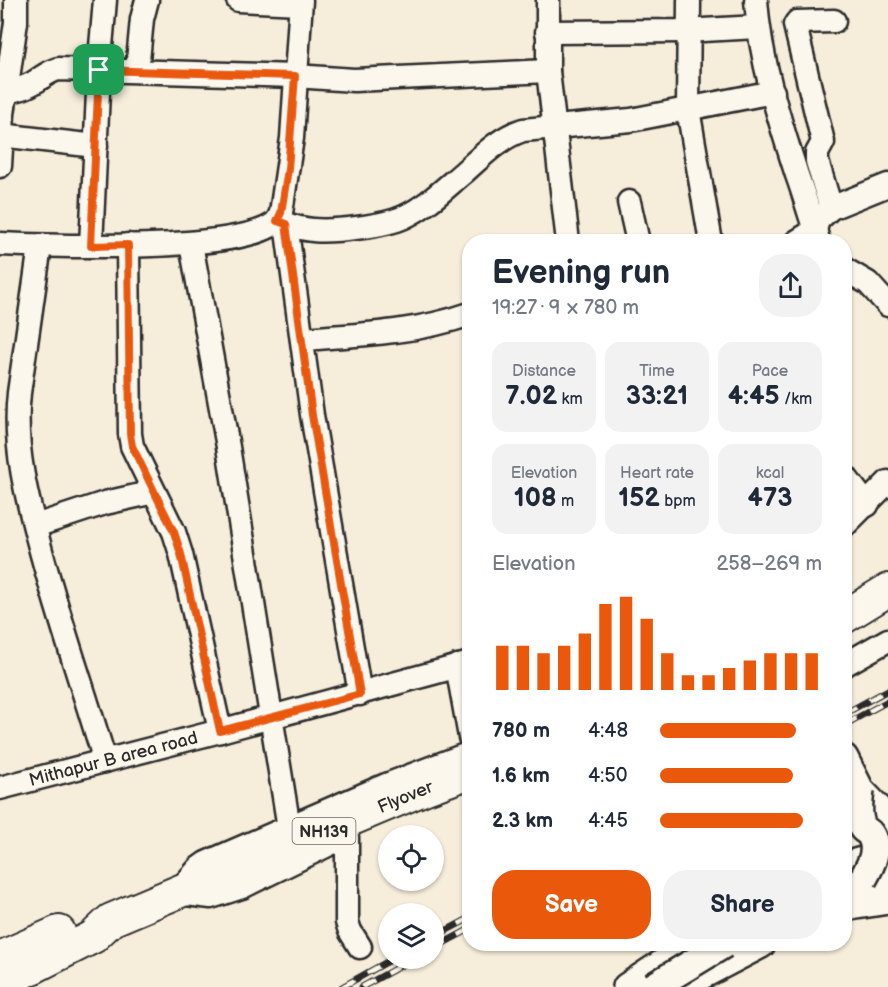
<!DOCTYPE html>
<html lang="en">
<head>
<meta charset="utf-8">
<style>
  body { margin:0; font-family:"Balsamiq Sans",sans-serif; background:#f2f2f3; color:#1f2937; height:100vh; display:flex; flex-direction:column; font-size:22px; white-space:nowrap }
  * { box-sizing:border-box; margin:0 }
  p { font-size:20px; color:#747a83 }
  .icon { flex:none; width:33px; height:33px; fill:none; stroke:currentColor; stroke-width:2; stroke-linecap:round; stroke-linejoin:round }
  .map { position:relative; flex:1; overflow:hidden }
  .side { position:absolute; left:462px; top:234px; width:390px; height:717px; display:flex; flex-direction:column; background:#fff; border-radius:24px; box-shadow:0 2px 4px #0004 }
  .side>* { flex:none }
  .fabs { position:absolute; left:378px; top:825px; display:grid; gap:12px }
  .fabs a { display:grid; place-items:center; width:66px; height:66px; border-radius:50%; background:#fff; box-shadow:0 2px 4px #0004; font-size:30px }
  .pin { position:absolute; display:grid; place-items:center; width:51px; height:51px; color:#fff; margin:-26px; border-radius:12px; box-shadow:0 3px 9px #0006 }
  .round { display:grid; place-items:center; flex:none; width:63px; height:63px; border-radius:24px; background:#f2f2f3 }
  .headline { display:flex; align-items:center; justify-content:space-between; height:102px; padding:0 30px }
  h1 { font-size:33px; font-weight:700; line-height:45px }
  .metrics { display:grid; grid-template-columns:repeat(3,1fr); gap:9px; height:102px; padding:6px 30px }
  .metrics div { display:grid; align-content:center; border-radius:15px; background:#f2f2f3; text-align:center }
  .metrics b { font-size:26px; font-weight:700 }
  .metrics small { font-size:16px; font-weight:400 }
  .metrics p { font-size:16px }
  .chart { height:168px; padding:12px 30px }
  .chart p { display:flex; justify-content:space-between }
  .chart svg { width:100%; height:108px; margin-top:6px; stroke:#ea580c; stroke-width:6 }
  .action { display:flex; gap:12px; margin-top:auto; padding:12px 30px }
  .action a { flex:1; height:69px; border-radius:24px; background:#ea580c; color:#fff; font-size:24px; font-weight:700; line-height:69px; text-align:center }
  .action a+a { background:#f2f2f3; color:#1f2937 }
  ul { padding:0 30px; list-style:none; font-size:20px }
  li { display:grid; grid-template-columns:96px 72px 1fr; align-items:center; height:45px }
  li i { height:15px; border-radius:8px; background:#ea580c }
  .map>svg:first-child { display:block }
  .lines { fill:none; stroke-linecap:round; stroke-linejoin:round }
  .minor-casing { stroke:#2b2b2b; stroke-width:27 }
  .major-casing { stroke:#2b2b2b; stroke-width:32 }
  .highway-casing { stroke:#2b2b2b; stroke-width:36 }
  .minor { stroke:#fbf7ec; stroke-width:22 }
  .major { stroke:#fbf7ec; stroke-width:27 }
  .highway { stroke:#fbf7ec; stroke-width:32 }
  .rail-casing { stroke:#2b2b2b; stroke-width:7 }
  .rail { stroke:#fbf7ec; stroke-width:4.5; stroke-dasharray:14; stroke-linecap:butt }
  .major-bridge-casing { stroke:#2b2b2b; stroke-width:32; stroke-linecap:butt }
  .major-bridge { stroke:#fbf7ec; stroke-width:27 }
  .route-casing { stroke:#fff; stroke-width:12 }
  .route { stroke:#ea580c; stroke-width:8 }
  .labels { text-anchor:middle; stroke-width:5; stroke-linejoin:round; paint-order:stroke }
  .shield { fill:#fbf7ec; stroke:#696865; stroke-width:1.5 }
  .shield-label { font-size:16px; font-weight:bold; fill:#2b2b2b }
  .street-label { font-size:18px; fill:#2b2b2b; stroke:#fbf7ec }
</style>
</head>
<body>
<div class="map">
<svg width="888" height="987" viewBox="0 0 888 987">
  <rect width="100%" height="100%" fill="#f7eddb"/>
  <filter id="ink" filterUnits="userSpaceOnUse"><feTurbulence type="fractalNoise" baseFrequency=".0167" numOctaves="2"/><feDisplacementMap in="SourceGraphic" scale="12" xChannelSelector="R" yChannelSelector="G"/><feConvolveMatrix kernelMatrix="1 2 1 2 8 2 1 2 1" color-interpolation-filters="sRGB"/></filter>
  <g filter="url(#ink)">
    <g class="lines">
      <defs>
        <g id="minor">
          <polyline points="238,0 300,3"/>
          <polyline points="548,0 548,71 568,242"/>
          <polyline points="689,0 688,109 711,242"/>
          <path d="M756 0C760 60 779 119 797 175 805 197 811 220 819 242"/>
          <polyline points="547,32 684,31 758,27"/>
          <polyline points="137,71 142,19 147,0"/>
          <path d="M0 93C11 91 23 89 33 83 42 78 47 72 58 69L295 76 354 80 548 71"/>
          <polyline points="0,135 96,146"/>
          <polyline points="0,166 3,114 16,22 16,0"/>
          <polyline points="629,202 638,242"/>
          <polyline points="831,208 817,161 817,153 823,142 795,25 797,22 834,21"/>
          <path d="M277 221C288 225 300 229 313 230 333 232 385 226 404 217 426 207 445 188 463 173 482 156 499 138 523 130L631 120 773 92"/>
          <polyline points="286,224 312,415 360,694"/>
          <polyline points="796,242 815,230 818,220 831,208 888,185"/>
          <path d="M0 244C48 246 247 253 277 221 279 218 280 215 281 213L292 138 301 0"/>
          <polyline points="191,244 228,447 289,828"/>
          <polyline points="128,245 130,434 132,446 174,532 181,554 220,731"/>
          <path d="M40 246 19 393C13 447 27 499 41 551 60 622 84 691 105 761"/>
          <polyline points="91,246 99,70 105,0"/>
          <polyline points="844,269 868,283 888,305"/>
          <path d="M302 339C358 335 416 333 470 314"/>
          <polyline points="844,475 867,505"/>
          <polyline points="35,526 105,503 154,492"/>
          <polyline points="844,526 888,482"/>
          <polyline points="844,665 888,640"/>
          <polyline points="457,666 470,737"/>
          <path id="s1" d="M0 788 220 731 470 663"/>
          <polyline points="347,837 347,922 350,931 360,947"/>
          <polyline points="184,885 199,868 206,863 386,785 470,753"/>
          <polyline points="178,893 211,897 242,887 340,839"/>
        </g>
        <g id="major">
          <polyline points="844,758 860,790 888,819"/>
          <polyline points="844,866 888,854"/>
          <polyline points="844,881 888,877"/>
          <polyline points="844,907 888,900"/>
          <polyline points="627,987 692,944"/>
          <polyline points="679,987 761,944"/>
        </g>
        <g id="highway">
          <polyline points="844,617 888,590"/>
          <polyline points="0,958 59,932"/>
          <path id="s2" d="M0 984 93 937 111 920 426 788 470 772"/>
        </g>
      </defs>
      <use href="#minor" class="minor-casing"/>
      <use href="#major" class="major-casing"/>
      <use href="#highway" class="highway-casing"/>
      <use href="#minor" class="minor"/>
      <use href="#major" class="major"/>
      <use href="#highway" class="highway"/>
      <defs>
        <g id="rail">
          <polyline points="844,714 888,690"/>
          <polyline points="844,725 888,701"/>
          <polyline points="434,937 470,918"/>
          <polyline points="434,948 470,929"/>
          <polyline points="342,987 394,958"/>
          <polyline points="362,987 415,958"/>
        </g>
      </defs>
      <use href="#rail" class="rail-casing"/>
      <use href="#rail" class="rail"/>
      <defs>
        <g id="major-bridge">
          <path d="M860 790C859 801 856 817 863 828 864 830 868 831 870 834 880 849 871 865 863 879"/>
          <polyline points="653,987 724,944"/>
        </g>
      </defs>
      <use href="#major-bridge" class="major-bridge-casing"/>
      <use href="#major-bridge" class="major-bridge"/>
    </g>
  </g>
  <g class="lines" filter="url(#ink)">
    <defs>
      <polygon id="route" points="99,70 295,76 288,169 281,213 277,221 286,224 312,415 360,694 220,731 181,554 174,532 132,446 130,434 128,245 91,246"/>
    </defs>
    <use href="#route" class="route-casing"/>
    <use href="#route" class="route"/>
  </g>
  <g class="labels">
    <rect class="shield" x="292.5" y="818" width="63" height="26" rx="4.5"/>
    <g class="shield-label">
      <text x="324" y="837">NH139</text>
    </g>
    <g class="street-label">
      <text dy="6" stroke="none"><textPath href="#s1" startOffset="117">Mithapur B area road</textPath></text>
      <text dy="6" stroke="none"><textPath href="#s2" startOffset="448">Flyover</textPath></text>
    </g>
  </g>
</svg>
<div class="fabs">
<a><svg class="icon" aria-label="locate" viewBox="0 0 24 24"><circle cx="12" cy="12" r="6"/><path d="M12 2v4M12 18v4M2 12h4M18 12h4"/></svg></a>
<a><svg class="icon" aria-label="layers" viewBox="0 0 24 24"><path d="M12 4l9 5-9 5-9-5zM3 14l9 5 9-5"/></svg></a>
</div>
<div class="pin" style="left:99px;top:70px;background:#1e9e55"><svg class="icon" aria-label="arrive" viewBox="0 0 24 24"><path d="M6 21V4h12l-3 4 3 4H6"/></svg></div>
<section class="side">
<div class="headline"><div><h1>Evening run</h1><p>19:27 · 9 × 780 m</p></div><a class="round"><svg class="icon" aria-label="share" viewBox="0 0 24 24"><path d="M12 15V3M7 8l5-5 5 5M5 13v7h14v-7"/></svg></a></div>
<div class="metrics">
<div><p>Distance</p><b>7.02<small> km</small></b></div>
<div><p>Time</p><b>33:21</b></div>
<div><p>Pace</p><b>4:45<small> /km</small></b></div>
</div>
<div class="metrics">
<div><p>Elevation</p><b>108<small> m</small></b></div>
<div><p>Heart rate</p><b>152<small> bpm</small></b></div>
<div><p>kcal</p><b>473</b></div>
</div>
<div class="chart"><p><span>Elevation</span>258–269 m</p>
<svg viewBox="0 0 160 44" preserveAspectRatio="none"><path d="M5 44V26M15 44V26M25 44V29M35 44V26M45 44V21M55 44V9M65 44V6M75 44V15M85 44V29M95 44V38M105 44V38M115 44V35M125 44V32M135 44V29M145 44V29M155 44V29"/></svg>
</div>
<ul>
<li><b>780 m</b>4:48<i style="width:84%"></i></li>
<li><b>1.6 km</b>4:50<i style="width:82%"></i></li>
<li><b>2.3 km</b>4:45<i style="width:88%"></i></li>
</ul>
<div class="action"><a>Save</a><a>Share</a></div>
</section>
</div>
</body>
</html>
